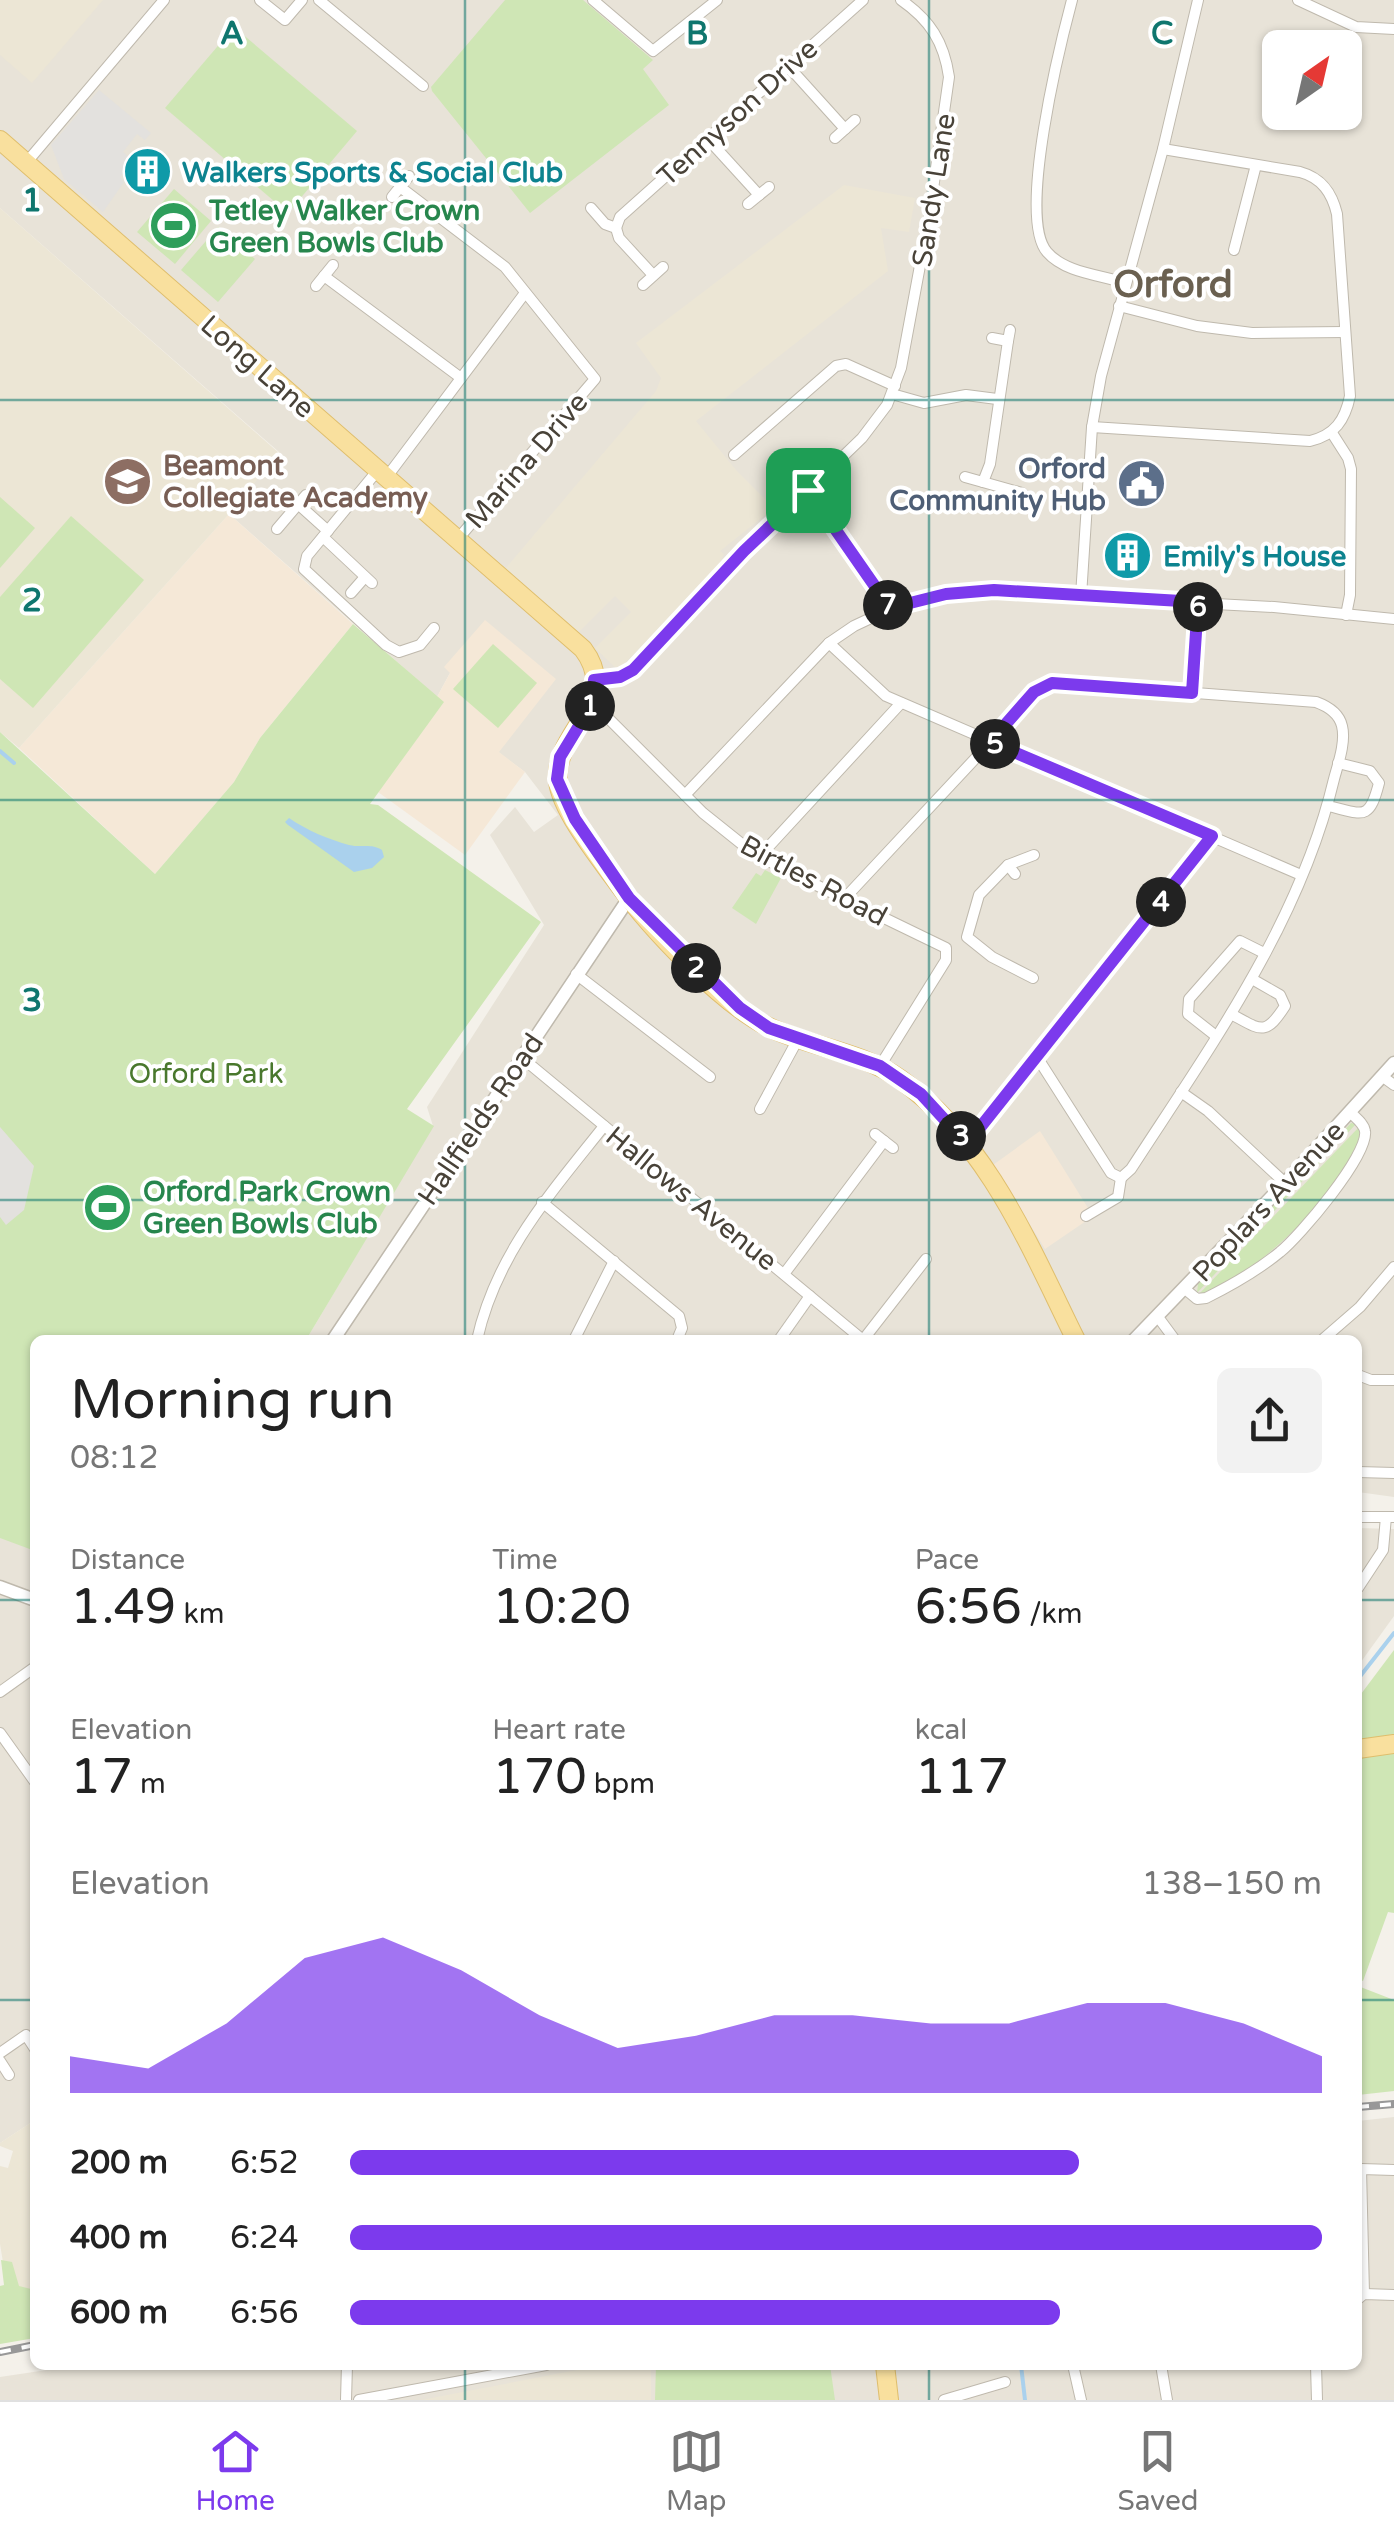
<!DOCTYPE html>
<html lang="en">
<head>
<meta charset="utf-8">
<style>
  body { margin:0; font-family:"Varela Round",sans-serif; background:#f2f2f2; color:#222; height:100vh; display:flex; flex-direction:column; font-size:38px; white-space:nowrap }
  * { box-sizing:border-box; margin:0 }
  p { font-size:32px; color:#767676 }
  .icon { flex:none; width:55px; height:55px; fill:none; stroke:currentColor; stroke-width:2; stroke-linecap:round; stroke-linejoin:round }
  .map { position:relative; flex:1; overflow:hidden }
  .details { position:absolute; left:30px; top:1335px; width:1332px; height:1035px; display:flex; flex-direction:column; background:#fff; border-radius:15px; box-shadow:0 2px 8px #0004 }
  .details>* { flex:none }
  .needle { width:65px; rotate:34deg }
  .controls { position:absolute; left:1262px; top:30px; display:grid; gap:20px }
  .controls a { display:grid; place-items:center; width:100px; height:100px; border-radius:15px; background:#fff; box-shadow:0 2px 8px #0004; font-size:50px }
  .pin { position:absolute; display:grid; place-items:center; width:85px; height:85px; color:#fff; margin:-42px; border-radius:20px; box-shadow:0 5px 15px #0006 }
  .km { position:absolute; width:50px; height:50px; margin:-25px; border-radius:50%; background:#222; color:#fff; font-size:28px; line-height:50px; text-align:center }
  .round { display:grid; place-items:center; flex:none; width:105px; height:105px; border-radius:15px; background:#f2f2f2 }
  .head { display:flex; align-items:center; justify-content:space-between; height:170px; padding:0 40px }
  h1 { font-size:55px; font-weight:600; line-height:75px }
  .figures { display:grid; grid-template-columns:repeat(3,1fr); gap:15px; height:170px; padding:10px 40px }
  .figures div { display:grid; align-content:center }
  .figures b { font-size:50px; font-weight:600 }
  .figures small { font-size:28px; font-weight:400 }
  .figures p { font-size:28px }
  .chart { height:280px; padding:20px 40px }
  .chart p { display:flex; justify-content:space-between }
  .chart svg { width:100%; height:180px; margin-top:10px; fill:#7c3aed; opacity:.7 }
  ul { padding:0 40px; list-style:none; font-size:32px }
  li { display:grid; grid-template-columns:160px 120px 1fr; align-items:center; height:75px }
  li i { height:25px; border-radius:12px; background:#7c3aed }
  .dock { display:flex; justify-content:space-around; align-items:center; height:140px; border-top:2px solid #e0e0e0; background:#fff; font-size:28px; color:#767676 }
  .dock a { display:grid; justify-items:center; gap:5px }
  .dock .current { color:#7c3aed }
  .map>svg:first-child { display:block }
  .residential { fill:#e8e3d8; fill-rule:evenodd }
  .commercial { fill:#f5e8d7 }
  .education { fill:#ece6d5 }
  .green { fill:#cfe6b5 }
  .parking { fill:#e3e1de }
  .water { fill:#aad1ed }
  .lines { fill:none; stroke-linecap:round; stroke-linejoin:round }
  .stream { stroke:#aad1ed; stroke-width:4 }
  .minor-casing { stroke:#bfb9ad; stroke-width:12 }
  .tertiary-casing { stroke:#bfb9ad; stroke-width:15 }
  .primary-casing { stroke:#dfbe6d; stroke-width:20 }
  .minor { stroke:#fff; stroke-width:10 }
  .tertiary { stroke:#fff; stroke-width:12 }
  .primary { stroke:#f9e09e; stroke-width:18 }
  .rail-casing { stroke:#989898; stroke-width:8 }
  .rail { stroke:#fff; stroke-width:4; stroke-dasharray:11; stroke-linecap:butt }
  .route-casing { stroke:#fff; stroke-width:20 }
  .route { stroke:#7c3aed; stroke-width:12 }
  .grid { fill:none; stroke:#0f766e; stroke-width:2.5; stroke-opacity:0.55 }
  .labels { text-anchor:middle; stroke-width:8; stroke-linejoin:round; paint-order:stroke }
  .street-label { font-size:28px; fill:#484238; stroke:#fff }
  .culture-label { font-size:28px; font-weight:bold; fill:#0d838f; stroke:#fff; text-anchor:start }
  .leisure-label { font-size:28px; font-weight:bold; fill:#27864d; stroke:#fff; text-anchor:start }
  .education-label { font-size:28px; font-weight:bold; fill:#785e54; stroke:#fff; text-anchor:start }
  .service-label { font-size:28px; font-weight:bold; fill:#4e5e75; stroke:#fff; text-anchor:end }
  .park-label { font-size:28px; fill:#49782d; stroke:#fff }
  .district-label { font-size:38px; font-weight:bold; fill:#6a6050; stroke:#fff }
  .grid-label { font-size:32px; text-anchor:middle; font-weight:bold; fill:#0f766e; stroke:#fff; stroke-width:8; stroke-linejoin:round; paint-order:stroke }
</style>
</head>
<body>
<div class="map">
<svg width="1394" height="2400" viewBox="0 0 1394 2400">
  <rect width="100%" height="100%" fill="#f4f1ea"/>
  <g class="residential">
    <path d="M0 0H1394V1497L1358 1492V1340H306L433 1126 427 1107 544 925 490 835 515 807 534 832 558 815 525 772 498 752 555 679 450 673 437 697 229 514 279 452 0 208ZM1280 48H1345V112H1280Z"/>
    <polygon points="1358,1528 1394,1529 1394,1616 1358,1666"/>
    <polygon points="0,1535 35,1548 35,2120 0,2143"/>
    <polygon points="1394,2117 1394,2400 0,2400 0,2377 80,2365 1358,2365 1358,2121"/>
  </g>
  <g class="commercial">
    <polygon points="229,514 353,624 260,738 234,782 155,874 19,748"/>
    <polygon points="485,620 556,679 499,752 525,772 465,855 378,792 443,703 437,697 450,673 444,667"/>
    <polygon points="1040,1131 1088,1208 1081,1214 1086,1221 1045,1249 993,1165"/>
  </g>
  <g class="education">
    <polygon points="0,0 103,0 32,83 0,55"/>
    <polygon points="844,185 915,198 909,232 881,228 888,271 696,421 736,470 774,508 720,551 724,554 716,570 618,670 595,648 631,612 615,596 578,633 505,569 656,391 661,378 636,343"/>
    <polygon points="0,208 279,453 229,514 19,748 0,732"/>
    <polygon points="35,2120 35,2327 14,2330 0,2244 0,2166 8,2168 13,2151 0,2146 0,2143"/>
    <polygon points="603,2365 651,2365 651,2400 421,2400"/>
  </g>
  <g class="green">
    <polygon points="505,0 583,0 653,60 643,69 669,105 530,213 432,91 431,87"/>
    <polygon points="234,27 357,131 288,213 165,108"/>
    <polygon points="174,189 211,221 175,264 137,232"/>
    <polygon points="218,227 255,259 218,302 181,270"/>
    <polygon points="0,497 35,528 0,568"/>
    <polygon points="71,516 144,580 33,708 0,679 0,597"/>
    <polygon points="353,624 444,702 370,804 378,805 541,922 407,1109 434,1126 306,1340 35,1340 35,1551 0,1538 0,732 155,874 234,782 260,738"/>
    <polygon points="493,644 537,683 498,728 453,689"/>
    <polygon points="765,870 781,878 756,924 732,908 756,873 761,876"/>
    <polygon points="1351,1123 1356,1124 1197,1293 1198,1284"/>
    <path d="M1359 1127C1367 1173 1245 1287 1199 1294Z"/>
    <polygon points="1394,1650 1394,1738 1358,1742 1358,1698"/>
    <polygon points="1394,1752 1394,1913 1388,1912 1363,1981 1358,1979 1358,1758"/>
    <polygon points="1358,1986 1394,2000 1394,2091 1358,2095"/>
    <polygon points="1,2260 12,2262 19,2286 35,2290 35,2338 0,2344 0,2286 4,2285"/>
    <polygon points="656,2365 830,2365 835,2400 655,2400"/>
  </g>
  <g class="parking">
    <polygon points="99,90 151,133 145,140 137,134 123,152 134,162 120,177 124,182 103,212 64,179 51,145"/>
    <polygon points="0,1127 34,1166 24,1210 6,1225 0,1217"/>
  </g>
  <path class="water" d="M289 818C308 831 328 839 349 845 362 848 371 843 382 850L384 857 372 868 354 872 288 825 285 822Z"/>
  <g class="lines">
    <g class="stream">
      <polyline points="0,751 14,763"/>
      <polyline points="1358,1679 1394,1633"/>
      <polyline points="1021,2365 1025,2400"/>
    </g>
    <defs>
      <g id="minor">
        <polyline points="260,0 285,20 302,0"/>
        <polyline points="319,0 423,86"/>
        <polyline points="593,0 653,51 717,0"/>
        <path d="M1072 0C1060 45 1017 218 1047 252 1065 273 1101 275 1126 283"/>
        <polyline points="1298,0 1356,27 1394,29"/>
        <polyline points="789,67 845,129"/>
        <polyline points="707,138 759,195"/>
        <polyline points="835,138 855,120"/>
        <polyline points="26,163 164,0"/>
        <polyline points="400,187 505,267 595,379 457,540"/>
        <polyline points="392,197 409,176"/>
        <polyline points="748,204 769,187"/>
        <polyline points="591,208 605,224 616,228 619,238 653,275"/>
        <polyline points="616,228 620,217 863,0"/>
        <polyline points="1234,250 1256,165"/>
        <polyline points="324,276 461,378"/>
        <polyline points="643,285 663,267"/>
        <polyline points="316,286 333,265"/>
        <polyline points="1119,306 1197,326 1252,333 1345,332"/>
        <polyline points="992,338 1008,341 1010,330"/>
        <polyline points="892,394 924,403 966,395 997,399"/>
        <path d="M1092 427 1310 441C1335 435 1345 420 1350 396L1337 214C1332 193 1322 178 1300 172L1163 149"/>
        <polyline points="1332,433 1348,458 1351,469 1350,595 1346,615"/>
        <polyline points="734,455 836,366 846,364 895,386"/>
        <polyline points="378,470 307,556 304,569 386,645 399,652 420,645 434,628"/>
        <polyline points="965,477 1022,493"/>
        <polyline points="386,478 525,293"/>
        <polyline points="983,482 990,464 1008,341"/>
        <polyline points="808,489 890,608"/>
        <polyline points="298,504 328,531"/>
        <polyline points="277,529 306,495"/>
        <polyline points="323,537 372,583"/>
        <polyline points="351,593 365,577"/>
        <polyline points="1081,596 1092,427 1101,376 1163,149 1198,0"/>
        <polyline points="829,643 886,696 1301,875"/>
        <path d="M594 680 620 677 633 670 745 551 862 438 887 405 901 368 929 217 949 77C944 42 930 20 901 0"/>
        <polyline points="1192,693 1198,603"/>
        <polyline points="591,705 607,717 703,813 743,845 779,867 946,948 946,960 880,1066"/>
        <polyline points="685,795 829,643 854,626 905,602 971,591 1274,607 1394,619"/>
        <path d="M1328 806C1363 814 1369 822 1379 783L1370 771 1338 763"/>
        <polyline points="760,856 901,703"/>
        <polyline points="1008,865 979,895 967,937 992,957 1033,978"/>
        <polyline points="1015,874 1008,865 1034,855"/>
        <path d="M844 899 1043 686 1062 683 1316 702C1327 706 1339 713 1342 726 1346 742 1338 764 1334 779 1300 923 1210 1047 1131 1169L1121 1178 1111 1173 1037 1057"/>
        <polyline points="576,974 710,1077"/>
        <path d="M1231 1014C1261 1030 1265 1037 1285 1006L1280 995 1252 979"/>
        <polyline points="1216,1036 1188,1014 1189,999 1240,941 1264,953"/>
        <polyline points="521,1057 863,1340"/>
        <polyline points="1383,1077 1394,1085"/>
        <polyline points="1181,1092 1208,1111 1285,1183"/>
        <polyline points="760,1109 798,1039"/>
        <polyline points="875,1134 893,1148"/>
        <polyline points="967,1144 1212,836"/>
        <polyline points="542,1202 679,1316 682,1328 677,1340"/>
        <polyline points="1086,1216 1118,1197 1121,1178"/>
        <polyline points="784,1274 884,1141"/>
        <path d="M1185 1289 1197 1299 1206 1298C1232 1285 1257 1271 1280 1252 1299 1237 1369 1155 1365 1131 1364 1124 1356 1118 1351 1113"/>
        <polyline points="1158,1317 1175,1340"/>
        <path d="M477 1340C496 1254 551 1193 604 1126"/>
        <polyline points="574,1340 614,1261"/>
        <polyline points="779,1340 810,1296"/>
        <polyline points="863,1340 926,1259"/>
        <polyline points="1322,1340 1360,1307 1394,1267"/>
        <polyline points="1358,1375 1371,1380 1394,1380"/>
        <polyline points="1358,1472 1394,1473"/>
        <polyline points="1358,1517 1394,1517"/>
        <polyline points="1358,1588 1383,1550 1386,1517"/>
        <polyline points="0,1692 35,1667"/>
        <polyline points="0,1733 35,1782"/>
        <polyline points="0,2053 26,2035 35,2049"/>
        <polyline points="0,2061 9,2075"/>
        <polyline points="1364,2294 1361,2169 1394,2170"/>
        <polyline points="1358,2299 1364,2294 1394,2295"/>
        <polyline points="1073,2365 1081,2400"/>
        <polyline points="1161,2365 1167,2400"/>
        <polyline points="1316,2365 1317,2400"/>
        <polyline points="346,2400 347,2365"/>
        <polyline points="359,2400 546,2365"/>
        <polyline points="944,2400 1005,2382"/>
      </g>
      <g id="tertiary">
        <polyline points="333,1340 629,898"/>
        <polyline points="1134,1340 1285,1183 1394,1063"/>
        <polyline points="0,1587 35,1600"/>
      </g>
      <g id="primary">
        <path d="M0 140 583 649C623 702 553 731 558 781 561 811 601 860 619 885 650 928 725 1008 773 1029 815 1048 862 1052 900 1079 987 1141 1030 1247 1076 1340"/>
        <polyline points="1358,1749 1394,1744"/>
        <polyline points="885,2365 889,2400"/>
      </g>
    </defs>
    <use href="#minor" class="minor-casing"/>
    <use href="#tertiary" class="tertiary-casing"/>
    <use href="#primary" class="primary-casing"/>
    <use href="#minor" class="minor"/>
    <use href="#tertiary" class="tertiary"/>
    <use href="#primary" class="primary"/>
    <defs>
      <g id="rail">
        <polyline points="1358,2107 1394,2104"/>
        <polyline points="0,2352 35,2345"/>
      </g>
    </defs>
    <use href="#rail" class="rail-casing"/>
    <use href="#rail" class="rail"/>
  </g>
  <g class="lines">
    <defs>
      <polygon id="route" points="808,490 890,608 946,594 994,590 1198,602 1192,693 1052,683 1034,692 990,742 1212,836 967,1144 921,1094 880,1066 769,1028 740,1008 629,898 575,819 557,779 560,757 591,706 594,680 620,677 633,670 744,551"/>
    </defs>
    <use href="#route" class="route-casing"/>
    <use href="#route" class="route"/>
  </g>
  <path class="grid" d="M465 0V1340M929 0V1340M0 400H1394M0 800H1394M0 1200H1394M0 1600H35M1358 1600H1394M0 2000H35M1358 2000H1394M465 2365V2400M929 2365V2400"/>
  <defs>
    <symbol id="building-disc" viewBox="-11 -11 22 22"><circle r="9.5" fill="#0f9aa8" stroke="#fff"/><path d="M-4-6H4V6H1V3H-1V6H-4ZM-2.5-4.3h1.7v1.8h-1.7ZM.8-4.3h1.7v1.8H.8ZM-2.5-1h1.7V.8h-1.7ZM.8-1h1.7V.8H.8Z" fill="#fff"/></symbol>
    <symbol id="stadium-disc" viewBox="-11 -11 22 22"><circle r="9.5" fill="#2e9e5b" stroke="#fff"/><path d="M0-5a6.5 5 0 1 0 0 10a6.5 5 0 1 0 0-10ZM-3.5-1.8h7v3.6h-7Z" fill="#fff"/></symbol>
    <symbol id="school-disc" viewBox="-11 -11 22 22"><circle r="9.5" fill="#8d6e63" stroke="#fff"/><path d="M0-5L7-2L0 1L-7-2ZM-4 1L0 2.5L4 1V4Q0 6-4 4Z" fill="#fff"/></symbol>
    <symbol id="civic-disc" viewBox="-11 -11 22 22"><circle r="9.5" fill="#5c6f8a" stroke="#fff"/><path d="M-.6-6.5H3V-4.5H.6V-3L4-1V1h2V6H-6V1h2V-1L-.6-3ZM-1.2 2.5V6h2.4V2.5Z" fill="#fff"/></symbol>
  </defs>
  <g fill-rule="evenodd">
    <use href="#building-disc" x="120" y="144" width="55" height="55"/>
    <use href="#stadium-disc" x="146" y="198" width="55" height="55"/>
    <use href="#school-disc" x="100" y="454" width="55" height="55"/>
    <use href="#civic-disc" x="1114" y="456" width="55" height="55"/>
    <use href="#building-disc" x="1100" y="528" width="55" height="55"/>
    <use href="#stadium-disc" x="80" y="1180" width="55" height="55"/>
  </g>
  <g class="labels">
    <g class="street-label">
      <text transform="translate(737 112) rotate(-42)" y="10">Tennyson Drive</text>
      <text transform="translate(933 190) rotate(-81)" y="10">Sandy Lane</text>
      <text transform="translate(258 366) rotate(41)" y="10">Long Lane</text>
      <text transform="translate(526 460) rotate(-49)" y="10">Marina Drive</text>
      <text transform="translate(814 880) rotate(28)" y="10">Birtles Road</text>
      <text transform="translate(480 1119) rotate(-56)" y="10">Hallfields Road</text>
      <text transform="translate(692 1198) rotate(39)" y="10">Hallows Avenue</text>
      <text transform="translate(1268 1201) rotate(-47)" y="10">Poplars Avenue</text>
    </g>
    <g class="culture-label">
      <text x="182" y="182">Walkers Sports &amp; Social Club</text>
      <text x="1163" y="566">Emily's House</text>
    </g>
    <g class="leisure-label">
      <text x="209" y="220">Tetley Walker Crown<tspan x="209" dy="32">Green Bowls Club</tspan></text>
      <text x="143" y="1201">Orford Park Crown<tspan x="143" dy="32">Green Bowls Club</tspan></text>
    </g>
    <g class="education-label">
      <text x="163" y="475">Beamont<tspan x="163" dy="32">Collegiate Academy</tspan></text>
    </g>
    <g class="service-label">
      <text x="1106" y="478">Orford<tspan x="1106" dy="32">Community Hub</tspan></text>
    </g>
    <g class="park-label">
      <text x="206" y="1083">Orford Park</text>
    </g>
    <g class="district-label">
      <text x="1173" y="297">Orford</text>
    </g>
  </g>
  <g class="grid-label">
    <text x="232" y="44">A</text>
    <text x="697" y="44">B</text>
    <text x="1162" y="44">C</text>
    <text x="32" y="211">1</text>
    <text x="32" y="611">2</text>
    <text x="32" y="1011">3</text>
  </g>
</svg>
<div class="controls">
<a><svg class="needle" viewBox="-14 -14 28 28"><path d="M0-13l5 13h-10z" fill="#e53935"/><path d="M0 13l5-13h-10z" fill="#767676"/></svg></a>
</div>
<div class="pin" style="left:808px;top:490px;background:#1e9e55"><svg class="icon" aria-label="arrive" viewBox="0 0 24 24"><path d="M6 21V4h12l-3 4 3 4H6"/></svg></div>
<b class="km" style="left:590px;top:706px">1</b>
<b class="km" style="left:696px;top:968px">2</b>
<b class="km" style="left:961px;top:1136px">3</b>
<b class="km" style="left:1161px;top:902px">4</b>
<b class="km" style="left:995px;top:744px">5</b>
<b class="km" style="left:1198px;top:607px">6</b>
<b class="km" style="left:888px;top:605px">7</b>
<section class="details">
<div class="head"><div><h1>Morning run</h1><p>08:12</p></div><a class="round"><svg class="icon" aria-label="share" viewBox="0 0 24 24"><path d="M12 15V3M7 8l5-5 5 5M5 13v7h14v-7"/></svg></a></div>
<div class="figures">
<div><p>Distance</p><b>1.49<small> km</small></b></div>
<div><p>Time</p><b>10:20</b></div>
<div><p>Pace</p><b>6:56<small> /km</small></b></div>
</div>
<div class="figures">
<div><p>Elevation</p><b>17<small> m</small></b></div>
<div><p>Heart rate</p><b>170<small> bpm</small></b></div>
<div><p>kcal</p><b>117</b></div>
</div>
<div class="chart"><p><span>Elevation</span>138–150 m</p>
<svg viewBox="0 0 160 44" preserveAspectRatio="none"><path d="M0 44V35L10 38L20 27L30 11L40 6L50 14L60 25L70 33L80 30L90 25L100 25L110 27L120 27L130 22L140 22L150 27L160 35V44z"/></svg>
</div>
<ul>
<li><b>200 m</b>6:52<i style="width:75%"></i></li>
<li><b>400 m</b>6:24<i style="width:100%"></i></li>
<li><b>600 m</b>6:56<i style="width:73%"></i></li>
</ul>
</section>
</div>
<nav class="dock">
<a class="current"><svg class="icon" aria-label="home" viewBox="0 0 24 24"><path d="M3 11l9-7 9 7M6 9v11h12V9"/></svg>Home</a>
<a><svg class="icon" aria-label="map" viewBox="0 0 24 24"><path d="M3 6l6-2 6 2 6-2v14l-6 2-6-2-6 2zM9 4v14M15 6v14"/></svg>Map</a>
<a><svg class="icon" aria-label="saved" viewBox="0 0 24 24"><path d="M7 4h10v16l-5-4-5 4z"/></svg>Saved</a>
</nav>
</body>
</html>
